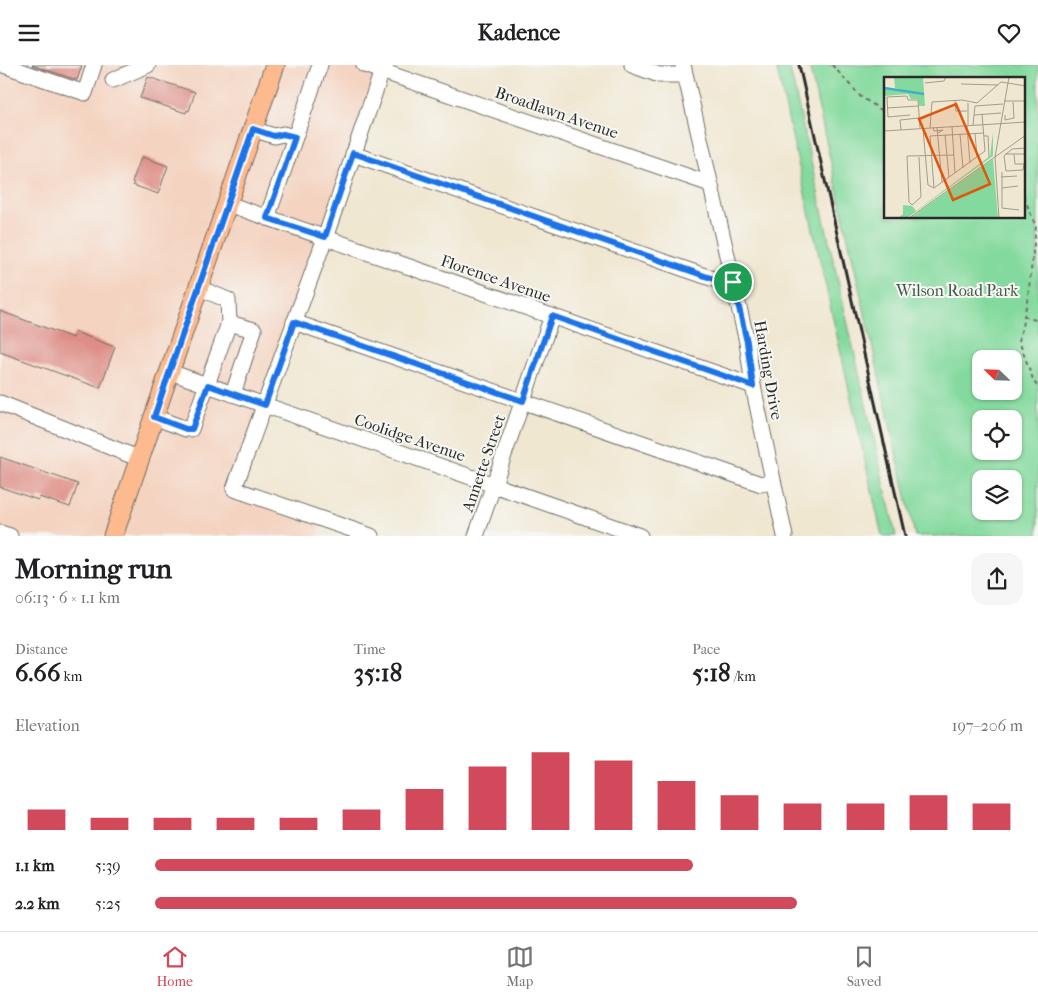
<!DOCTYPE html>
<html lang="en">
<head>
<meta charset="utf-8">
<style>
  body { margin:0; font-family:"IM FELL French Canon",serif; background:#f6f6f6; color:#202124; height:100vh; display:flex; flex-direction:column; font-size:19px; white-space:nowrap }
  * { box-sizing:border-box; margin:0 }
  p { font-size:16px; color:#757577 }
  .icon { flex:none; width:28px; height:28px; fill:none; stroke:currentColor; stroke-width:2; stroke-linecap:round; stroke-linejoin:round }
  .map { position:relative; height:471px; overflow:hidden }
  .panel { display:flex; flex-direction:column; background:#fff; flex:1 }
  .panel>* { flex:none }
  .needle { width:32px; rotate:293deg }
  .fabs { position:absolute; left:972px; top:285px; display:grid; gap:10px }
  .fabs a { display:grid; place-items:center; width:50px; height:50px; border-radius:10px; background:#fff; box-shadow:0 1px 4px #0004; font-size:25px }
  .pin { position:absolute; display:grid; place-items:center; width:42px; height:42px; color:#fff; margin:-21px; border:2px solid #fff; border-radius:50%; box-shadow:0 1px 5px #0007 }
  .round { display:grid; place-items:center; flex:none; width:52px; height:52px; border-radius:15px; background:#f6f6f6 }
  .head { display:flex; align-items:center; justify-content:space-between; height:85px; padding:0 15px }
  h1 { font-size:28px; font-weight:800; line-height:38px }
  .stats { display:grid; grid-template-columns:repeat(3,1fr); gap:8px; height:85px; padding:5px 15px }
  .stats div { display:grid; align-content:center }
  .stats b { font-size:25px; font-weight:800 }
  .stats small { font-size:14px; font-weight:400 }
  .stats p { font-size:14px }
  .chart { height:140px; padding:10px 15px }
  .chart p { display:flex; justify-content:space-between }
  .chart svg { width:100%; height:90px; margin-top:5px; stroke:#d1495b; stroke-width:6 }
  ul { padding:0 15px; list-style:none; font-size:16px }
  li { display:grid; grid-template-columns:80px 60px 1fr; align-items:center; height:38px }
  li i { height:12px; border-radius:6px; background:#d1495b }
  header { display:flex; justify-content:space-between; align-items:center; height:65px; padding:0 15px; background:#fff; font-size:22px; font-weight:800 }
  .tab-bar { display:flex; justify-content:space-around; align-items:center; height:70px; border-top:1px solid #e0e0e0; background:#fff; font-size:14px; color:#757577 }
  .tab-bar a { display:grid; justify-items:center; gap:2px }
  .tab-bar .active { color:#d1495b }
  .map>svg:first-child { display:block }
  .built { fill:#f4d3c0 }
  .green { fill:#84da9e; stroke:#588264; fill-rule:evenodd }
  .building { fill:#de8e87 }
  .lines { fill:none; stroke-linecap:round; stroke-linejoin:round }
  .minor-casing { stroke:#706d65; stroke-width:17 }
  .major-casing { stroke:#706d65; stroke-width:21 }
  .path { stroke:#706d65; stroke-width:2; stroke-dasharray:4 4; stroke-linecap:butt }
  .minor { stroke:#fff; stroke-width:15 }
  .major { stroke:#fcba8e; stroke-width:19 }
  .rail { stroke:#2b2b2b; stroke-width:3 }
  .route-casing { stroke:#fff; stroke-width:10 }
  .route { stroke:#1a73e8; stroke-width:6 }
  .labels { text-anchor:middle; stroke-width:4; stroke-linejoin:round; paint-order:stroke }
  .street-label { font-size:16px; fill:#2b2b2b; stroke:#f6f6f2 }
  .park-label { font-size:16px; fill:#415748; stroke:#f6f6f2 }
  .inset-river { fill:none; stroke:#43adc2; stroke-width:2.5 }
  .inset-road { fill:none; stroke:#a19c8f; stroke-width:1 }
  .view { fill:#df570e; fill-opacity:0.15; stroke:#df570e; stroke-width:2.5 }
  .inset-edge { fill:none; stroke:#2b2b2b; stroke-width:2.5 }
</style>
</head>
<body>
<header><svg class="icon" aria-label="menu" viewBox="0 0 24 24"><path d="M4 6h16M4 12h16M4 18h16"/></svg>Kadence<svg class="icon" aria-label="heart" viewBox="0 0 24 24"><path d="M12 20l-8-8c-3-5 5-10 8-4 3-6 11-1 8 4z"/></svg></header>
<div class="map">
<svg width="1038" height="471" viewBox="0 0 1038 471">
  <rect width="100%" height="100%" fill="#f6f6f2"/>
  <filter id="ink" filterUnits="userSpaceOnUse"><feTurbulence type="fractalNoise" baseFrequency=".02" numOctaves="2"/><feDisplacementMap in="SourceGraphic" scale="10" xChannelSelector="R" yChannelSelector="G"/><feConvolveMatrix kernelMatrix="1 2 1 2 8 2 1 2 1" color-interpolation-filters="sRGB"/></filter>
  <filter id="wash" filterUnits="userSpaceOnUse"><feTurbulence type="fractalNoise" baseFrequency=".0096" numOctaves="4" result="noise"/><feDisplacementMap in="SourceGraphic" scale="20" xChannelSelector="R" yChannelSelector="G"/><feGaussianBlur stdDeviation="1.12" result="paint"/><feColorMatrix in="noise" values="0 0 0 0 0 0 0 0 0 0 0 0 0 0 0 0 0 1.4 0 .05"/><feComposite in="paint" operator="in"/></filter>
  <g filter="url(#wash)">
    <rect width="100%" height="100%" fill="#f0e7d1"/>
    <polygon class="built" points="0,0 384,0 236,423 323,454 317,471 0,471"/>
    <g class="green">
      <polygon points="776,0 789,0 896,471 882,471"/>
      <path d="M809 0H1038V471H915ZM886 14H1024V152H886ZM981 294H1014V326H981ZM981 354H1014V386H981ZM981 414H1014V446H981Z"/>
    </g>
    <g id="blocks">
      <g class="building">
        <polygon points="32,0 82,0 77,15"/>
        <polygon points="148,12 195,27 189,46 187,45 186,48 140,33"/>
        <polygon points="143,92 168,101 158,129 133,120 134,118 132,117 141,93"/>
        <polygon points="0,246 73,273 75,267 115,282 100,323 0,287"/>
        <polygon points="0,392 78,419 70,442 39,432 38,435 0,422"/>
      </g>
    </g>
  </g>
  <g filter="url(#ink)">
    <use href="#blocks" fill-opacity="0" stroke="#706d65" stroke-width="1"/>
    <g class="lines">
      <defs>
        <g id="minor">
          <polyline points="3,0 85,28 94,0"/>
          <polyline points="364,0 710,119"/>
          <polyline points="632,0 659,10 685,10"/>
          <polyline points="683,0 747,277 753,321 785,471"/>
          <polyline points="113,15 148,0"/>
          <polyline points="253,64 274,71 283,69 295,72"/>
          <polyline points="353,89 725,218 733,217"/>
          <polyline points="228,139 753,321"/>
          <polyline points="267,153 320,0"/>
          <polyline points="199,223 228,235 229,258"/>
          <polyline points="294,257 761,419 772,417"/>
          <polyline points="170,307 640,471"/>
          <polyline points="0,338 140,394"/>
          <polyline points="154,352 186,364 191,364 229,258 254,265 233,329"/>
          <polyline points="0,468 10,471"/>
          <polyline points="371,471 234,424 325,173 384,0"/>
          <polyline points="476,471 552,251"/>
        </g>
        <polyline id="major" points="113,471 275,0"/>
      </defs>
      <use href="#minor" class="minor-casing"/>
      <use href="#major" class="major-casing"/>
      <g class="path">
        <polyline points="832,0 861,32 886,48"/>
        <polyline points="1024,132 1036,162 1028,232 1019,276 1034,317 1038,322"/>
        <polyline points="1024,251 1038,256"/>
      </g>
      <use href="#minor" class="minor"/>
      <use href="#major" class="major"/>
      <polyline class="rail" points="799,0 905,471"/>
    </g>
  </g>
  <g class="lines" filter="url(#ink)">
    <defs>
      <polygon id="route" points="253,64 274,71 283,69 295,72 267,153 325,172 353,88 725,218 733,217 747,277 753,321 552,251 523,336 294,257 265,340 208,320 192,364 186,364 154,352"/>
    </defs>
    <use href="#route" class="route-casing"/>
    <use href="#route" class="route"/>
  </g>
  <g class="labels">
    <g class="street-label">
      <text transform="translate(557 47) rotate(19)" y="6">Broadlawn Avenue</text>
      <text transform="translate(496 213) rotate(19)" y="6">Florence Avenue</text>
      <text transform="translate(769 305) rotate(80)" y="6">Harding Drive</text>
      <text transform="translate(410 372) rotate(19)" y="6">Coolidge Avenue</text>
      <text transform="translate(483 398) rotate(-71)" y="6">Annette Street</text>
    </g>
    <g class="park-label">
      <text x="957" y="231">Wilson Road Park</text>
    </g>
  </g>
  <g transform="translate(884 12)">
    <rect width="141" height="141" fill="#f0e7d1"/>
    <path d="M10 0H39L41 29H35L34 22H27L24 17 0 19V12L28 16 11 11ZM109 55V79L23 141H14L19 137V128L28 129 32 134 106 79ZM109 82 114 141H26Z" fill="#84da9e"/>
    <path class="inset-river" d="M0 11 40 17"/>
    <path class="inset-road" d="M41 6 60 4 62 0M77 7 114 8M71 24 72 34H83M120 24H142M84 26V48M3 31 34 29M98 37 101 74M26 38 4 40 3 20 23 19 24 23H34L36 51M90 38 117 36M121 38V43L130 41 129 25M89 48 91 29 119 27M83 49 86 86M49 50 50 54 59 53 54 56M68 50 71 96M46 51 48 25 78 23 93 26 117 5 142 9M53 51 58 105M39 52 44 108 50 111 46 59 100 56M17 53 16 43 35 41M0 54 142 45M91 56 93 80M76 57 79 91M61 58 65 100M100 59H104L105 80M121 77H142M130 77 131 87H142M35 80 37 120 28 128 25 125 23 79 70 78M140 87 139 93 122 94 120 79 128 72 142 71M118 95V131L135 133M117 100 133 99M50 111 101 74M118 111 134 109M25 141 142 58M115 141 111 80 125 0"/>
    <path class="view" d="M72 27 106 107 69 123 35 42Z"/>
    <rect width="141" height="141" class="inset-edge"/>
  </g>
</svg>
<div class="fabs">
<a><svg class="needle" viewBox="-14 -14 28 28"><path d="M0-13l5 13h-10z" fill="#e53935"/><path d="M0 13l5-13h-10z" fill="#757577"/></svg></a>
<a><svg class="icon" aria-label="locate" viewBox="0 0 24 24"><circle cx="12" cy="12" r="6"/><path d="M12 2v4M12 18v4M2 12h4M18 12h4"/></svg></a>
<a><svg class="icon" aria-label="layers" viewBox="0 0 24 24"><path d="M12 4l9 5-9 5-9-5zM3 14l9 5 9-5"/></svg></a>
</div>
<div class="pin" style="left:733px;top:217px;background:#1e9e55"><svg class="icon" aria-label="arrive" viewBox="0 0 24 24"><path d="M6 21V4h12l-3 4 3 4H6"/></svg></div>
</div>
<section class="panel">
<div class="head"><div><h1>Morning run</h1><p>06:13 · 6 × 1.1 km</p></div><a class="round"><svg class="icon" aria-label="share" viewBox="0 0 24 24"><path d="M12 15V3M7 8l5-5 5 5M5 13v7h14v-7"/></svg></a></div>
<div class="stats">
<div><p>Distance</p><b>6.66<small> km</small></b></div>
<div><p>Time</p><b>35:18</b></div>
<div><p>Pace</p><b>5:18<small> /km</small></b></div>
</div>
<div class="chart"><p><span>Elevation</span>197–206 m</p>
<svg viewBox="0 0 160 44" preserveAspectRatio="none"><path d="M5 44V34M15 44V38M25 44V38M35 44V38M45 44V38M55 44V34M65 44V24M75 44V13M85 44V6M95 44V10M105 44V20M115 44V27M125 44V31M135 44V31M145 44V27M155 44V31"/></svg>
</div>
<ul>
<li><b>1.1 km</b>5:39<i style="width:62%"></i></li>
<li><b>2.2 km</b>5:25<i style="width:74%"></i></li>
</ul>
</section>
<nav class="tab-bar">
<a class="active"><svg class="icon" aria-label="home" viewBox="0 0 24 24"><path d="M3 11l9-7 9 7M6 9v11h12V9"/></svg>Home</a>
<a><svg class="icon" aria-label="map" viewBox="0 0 24 24"><path d="M3 6l6-2 6 2 6-2v14l-6 2-6-2-6 2zM9 4v14M15 6v14"/></svg>Map</a>
<a><svg class="icon" aria-label="saved" viewBox="0 0 24 24"><path d="M7 4h10v16l-5-4-5 4z"/></svg>Saved</a>
</nav>
</body>
</html>
